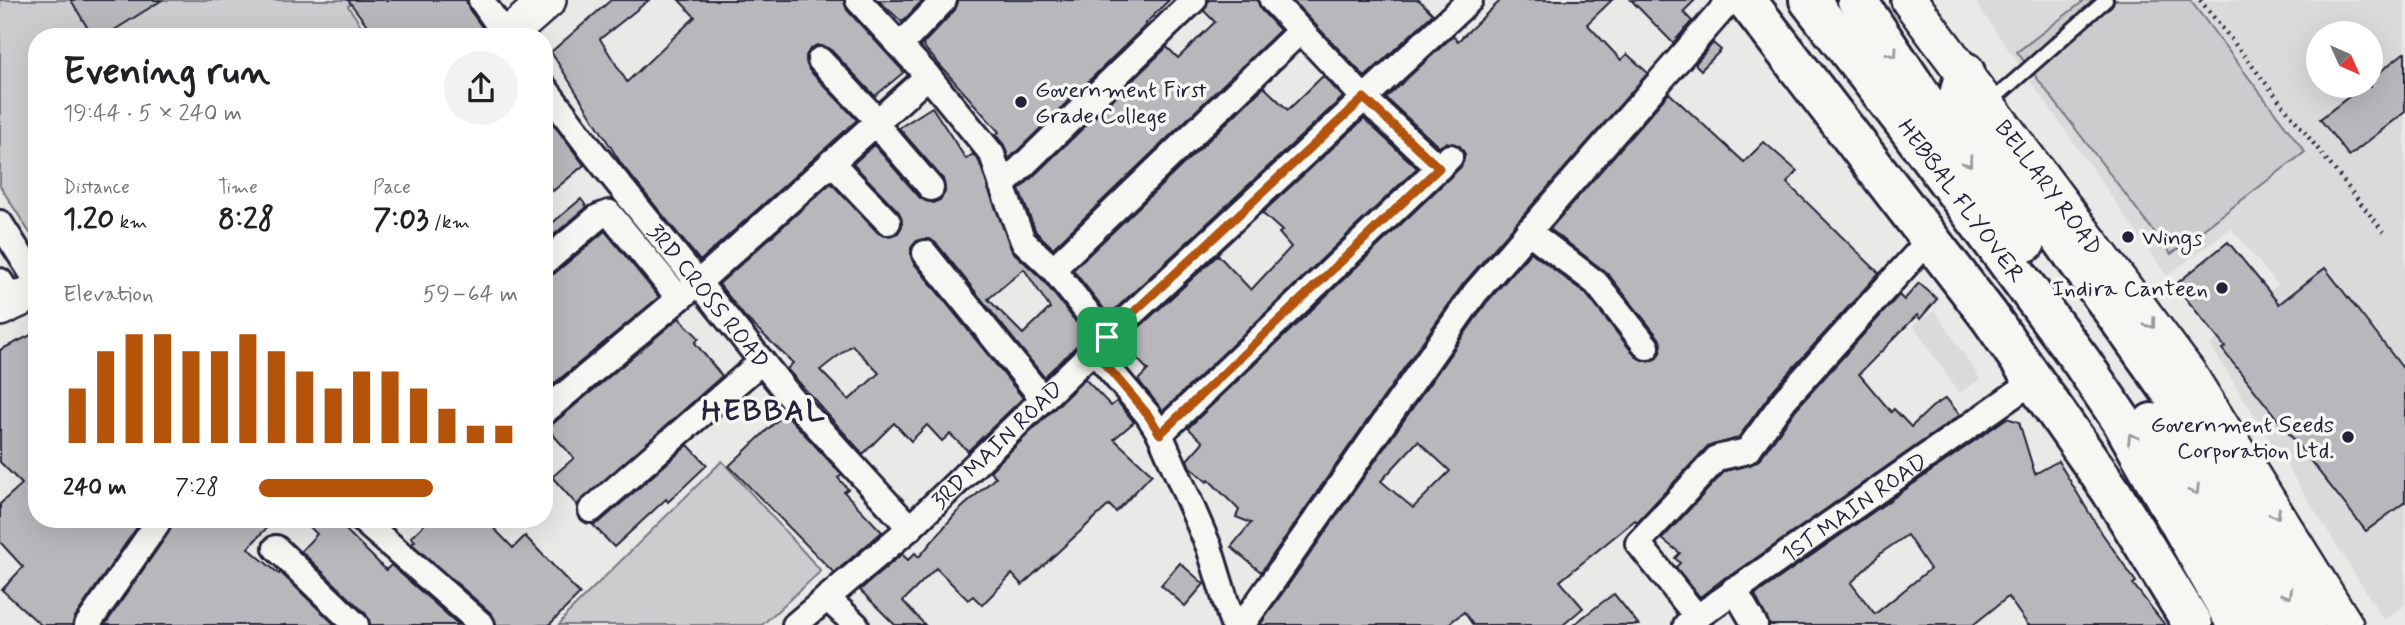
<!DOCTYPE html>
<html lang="en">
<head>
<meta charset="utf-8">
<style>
  body { margin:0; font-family:Mynerve,sans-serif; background:#f2f2f2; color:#202124; height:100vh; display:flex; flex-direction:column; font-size:26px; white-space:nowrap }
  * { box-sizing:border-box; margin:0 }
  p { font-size:23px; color:#757577 }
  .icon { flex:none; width:38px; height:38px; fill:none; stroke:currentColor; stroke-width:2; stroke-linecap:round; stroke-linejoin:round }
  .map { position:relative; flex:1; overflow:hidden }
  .panel { position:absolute; left:28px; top:28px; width:525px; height:500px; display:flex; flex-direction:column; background:#fff; border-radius:28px; box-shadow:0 7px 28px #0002 }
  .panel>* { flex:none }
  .needle { width:46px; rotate:135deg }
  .fabs { position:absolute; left:2306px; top:21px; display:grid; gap:14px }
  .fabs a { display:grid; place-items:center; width:77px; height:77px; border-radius:50%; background:#fff; box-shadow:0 7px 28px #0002; font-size:35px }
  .pin { position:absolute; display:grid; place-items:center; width:60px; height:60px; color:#fff; margin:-30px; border-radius:14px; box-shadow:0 4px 10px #0006 }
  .round { display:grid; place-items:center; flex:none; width:74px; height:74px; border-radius:37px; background:#f2f2f2 }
  .headline { display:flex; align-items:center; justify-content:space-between; height:119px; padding:0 35px }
  h1 { font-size:38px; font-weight:800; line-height:52px }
  .figures { display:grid; grid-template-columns:repeat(3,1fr); gap:10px; height:119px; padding:7px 35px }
  .figures div { display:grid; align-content:center }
  .figures b { font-size:30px; font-weight:800 }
  .figures small { font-size:19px; font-weight:400 }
  .figures p { font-size:19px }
  .chart { height:196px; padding:14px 35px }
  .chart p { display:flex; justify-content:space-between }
  .chart svg { width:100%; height:126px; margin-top:7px; stroke:#b45309; stroke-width:6 }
  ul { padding:0 35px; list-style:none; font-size:23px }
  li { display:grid; grid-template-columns:112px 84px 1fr; align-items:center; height:52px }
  li i { height:18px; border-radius:9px; background:#b45309 }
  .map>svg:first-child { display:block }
  .built { fill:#dadada; fill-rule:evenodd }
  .green { fill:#ccccce; stroke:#777784; stroke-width:2 }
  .building { fill:#b8b8bc; stroke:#22223b; stroke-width:2; fill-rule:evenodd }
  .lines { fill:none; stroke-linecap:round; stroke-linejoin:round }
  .lane-casing { stroke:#22223b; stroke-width:18 }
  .street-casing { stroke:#22223b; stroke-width:30 }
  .secondary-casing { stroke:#22223b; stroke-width:40 }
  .highway-casing { stroke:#22223b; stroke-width:44 }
  .path { stroke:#22223b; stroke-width:4.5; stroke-dasharray:2 5; stroke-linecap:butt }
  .lane { stroke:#f6f6f2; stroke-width:12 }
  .street { stroke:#f6f6f2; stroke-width:24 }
  .secondary { stroke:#f6f6f2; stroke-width:35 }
  .highway { stroke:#f6f6f2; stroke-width:38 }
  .oneway { stroke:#9797a0 }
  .route-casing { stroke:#fff; stroke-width:14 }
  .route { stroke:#b45309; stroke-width:9 }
  .poi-dot { fill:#22223b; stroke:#f6f6f2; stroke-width:2.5 }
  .labels { text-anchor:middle; stroke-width:7; stroke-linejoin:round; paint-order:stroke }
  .poi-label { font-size:23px; fill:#22223b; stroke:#f6f6f2; text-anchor:start }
  .street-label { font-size:23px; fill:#22223b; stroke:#f6f6f2 }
  .district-label { font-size:30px; font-weight:bold; letter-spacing:2px; fill:#22223b; stroke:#f6f6f2 }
</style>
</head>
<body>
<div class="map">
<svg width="2405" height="625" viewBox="0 0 2405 625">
  <rect width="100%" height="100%" fill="#e9e9e7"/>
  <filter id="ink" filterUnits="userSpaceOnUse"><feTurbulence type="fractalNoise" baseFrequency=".0143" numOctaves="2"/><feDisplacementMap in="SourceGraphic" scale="14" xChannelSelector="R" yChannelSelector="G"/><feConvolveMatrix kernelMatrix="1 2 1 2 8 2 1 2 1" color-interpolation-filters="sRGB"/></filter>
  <g filter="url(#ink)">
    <g class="built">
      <path d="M1974 0H2405V605L2384 620 2210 345 2278 285 2231 228 2167 276ZM2319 33H2371V86H2319Z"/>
      <polygon points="1935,311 1980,379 1959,393 1913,325"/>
    </g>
    <g class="green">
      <polygon points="0,0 356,0 348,6 369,37 37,37 37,244 0,186"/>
      <polygon points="2085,0 2190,0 2305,152 2171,254 2017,52"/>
      <polygon points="722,461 821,571 762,625 559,625 567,614"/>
    </g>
    <g class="building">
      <polygon points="71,0 162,0 103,37 93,37"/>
      <polygon points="348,0 466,0 469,9 484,30 475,37 376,37"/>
      <polygon points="611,0 649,0 600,39 627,82 695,17 679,0 844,0 847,10 904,72 875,96 830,49 817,45 810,49 806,56 809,70 857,120 700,261 622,165 551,52"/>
      <polygon points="878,0 923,0 902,22"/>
      <polygon points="958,0 1169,0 1145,24 1146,25 1009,159 1004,145 996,135 999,132 922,45 955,10"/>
      <polygon points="1208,0 1258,0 1261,10 1280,30 1053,248 1036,232 1019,190 1167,47 1178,58 1215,22 1204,11"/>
      <polygon points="1292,0 1419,0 1433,14 1365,77"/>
      <polygon points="1501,0 1612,0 1587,24 1621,60 1627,54 1648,73 1463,284 1261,572 1231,547 1251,523 1236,517 1239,510 1209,480 1207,482 1190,467 1187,460 1203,442 1188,428 1461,167 1465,154 1460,146 1447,142 1439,147 1386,98 1453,36 1458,41"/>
      <polygon points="1631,0 1695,0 1683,12 1692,21 1673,43"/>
      <polygon points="1713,43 1721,50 1701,70 1695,64"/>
      <polygon points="2405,52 2405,112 2349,156 2320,119 2363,86 2371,86 2371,79"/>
      <polygon points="1323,76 1343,97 1109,315 1073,270 1264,87 1288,110"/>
      <path d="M1669 93 1744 162 1764 142 1797 171 1787 183 1879 273 1774 389 1738 438 1707 447 1637 522 1635 520 1560 581 1583 608 1563 625H1473L1464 612 1447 625H1260L1487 302 1531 252 1586 294 1636 357 1649 362 1657 358 1662 345 1659 338 1608 274 1550 229ZM1418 441 1450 471 1413 508 1381 481Z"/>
      <path d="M932 107 966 159 973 154 979 161 1012 251 1042 279 1087 336 1044 377 937 244 930 239 916 241 911 248V256L913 262 1023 398 968 451 950 434 942 441 927 425 911 441 894 423 863 454 787 369 793 363 745 317 719 284 831 183 878 233 884 236 898 233 902 226 899 212 853 164 874 145 920 198 933 203 940 200 945 192 943 179 899 128ZM1024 269 1050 308 1023 334 988 299ZM852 345 879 373 849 400 820 370Z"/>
      <polygon points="544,112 584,165 553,191 544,180"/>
      <polygon points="1364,119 1417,168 1163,411 1138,380 1148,370 1122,343 1218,255 1251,290 1291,247 1279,233 1282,231 1262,213"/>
      <polygon points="581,199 587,207 544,243 544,230"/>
      <polygon points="605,231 659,297 544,392 544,278 554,274"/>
      <polygon points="2228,242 2279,304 2325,268 2405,371 2405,502 2366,531 2222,349 2225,347 2175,285"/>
      <polygon points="1919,283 1937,299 1920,319 1917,315 1859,374 1891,412 1894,409 1911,427 1932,407 1946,398 1960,415 1732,575 1726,577 1700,597 1676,567 1680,563 1675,558 1680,553 1662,539 1725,471 1750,465 1759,460 1797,408 1899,295 1904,300"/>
      <polygon points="679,318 699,338 695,343 722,376 577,505 552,477 574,458 546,427 554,423"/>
      <polygon points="37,332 37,520 142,520 75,617 72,625 41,625 2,590 23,567 0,542 0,504 22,484 0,462 0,350"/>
      <polygon points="1085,379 1111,406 1117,401 1134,422 1114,439 1152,474 1116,512 1109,505 1022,585 1012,574 982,605 973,596 968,600 936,568 903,601 925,625 895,625 860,590 902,554 908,560 915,553 919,557 956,513 996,477 990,471"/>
      <polygon points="785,413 842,475 838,478 848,489 844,492 882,532 834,573 729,466"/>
      <path d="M2007 418 2019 422 2035 474 2058 461 2099 529 2136 582 2133 584 2165 625H2028L2008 597 1973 625H1770L1755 595ZM1907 535 1930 569 1875 614 1851 583 1881 553Z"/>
      <polygon points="688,445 707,465 668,502 666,499 614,547 593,525 601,521"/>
      <polygon points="171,520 274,520 248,548 279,574 280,572 335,625 105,625 169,532"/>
      <polygon points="303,520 336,520 386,570 391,565 459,625 370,625 366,614 301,551 317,534"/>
      <polygon points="429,520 486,520 513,548 525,536 580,594 549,625 496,625 492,614 412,544 415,541 411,537"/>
      <polygon points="1180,563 1204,584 1185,606 1161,585"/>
      <polygon points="1614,594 1639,625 1573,625 1604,601"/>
    </g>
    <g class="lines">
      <defs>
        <polyline id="lane" points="1988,104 2106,0"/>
        <g id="street">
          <polyline points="481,0 507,37"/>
          <polyline points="858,0 928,76 992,154 1002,186 1023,241 1053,269 1107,337"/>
          <polyline points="1272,0 1364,98 1439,168"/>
          <polyline points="900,46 944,0"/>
          <polyline points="820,60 878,121"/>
          <path id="s1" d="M544 87 592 151 793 400 910 528"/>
          <polyline points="875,123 931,188"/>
          <polyline points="831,162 888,222"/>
          <polyline points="1002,186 1194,0"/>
          <polyline points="0,223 37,281"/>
          <polyline points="1528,231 1596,283 1647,347"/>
          <polyline points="925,253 1043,399"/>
          <polyline points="544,263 598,217 609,213 679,298"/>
          <polyline points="1053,269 1300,31"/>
          <polyline points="0,281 13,301"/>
          <polyline points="1093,350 1148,415 1160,434 1209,547 1233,625"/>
          <polyline points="544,412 698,283 928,76"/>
          <polyline points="1160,434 1450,157"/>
          <polyline points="591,510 762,361"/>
          <polyline points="362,520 482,625"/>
          <polyline points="276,548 356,625"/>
          <polyline points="1734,589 1755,625"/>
          <polyline points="827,598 856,625"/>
          <polyline points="1697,617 1638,543 1717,458 1747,451 1785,399 1920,250"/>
          <polyline points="87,625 157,524"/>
          <path id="s2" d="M795 625 910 528 1107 337 1470 0"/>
          <polyline points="1242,625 1475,293 1728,3"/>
          <path id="s3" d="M1686 625 2022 389"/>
        </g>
        <g id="secondary">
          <path id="s4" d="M1909 0 2188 373 2345 625"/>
          <polyline points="506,37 548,0"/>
          <polyline points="0,308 37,291"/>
        </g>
        <g id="highway">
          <polyline points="1746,0 1989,316 2111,491 2193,625"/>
          <path id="s5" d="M1809 0 1906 125 2081 361 2121 420 2237 625"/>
          <polyline points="1857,0 1928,106 2026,242"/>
          <polyline points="1965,72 1959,95 2171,392 2231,491 2306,625"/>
          <polyline points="2152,423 2207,509 2274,625"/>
        </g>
      </defs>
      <use href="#lane" class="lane-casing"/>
      <use href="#street" class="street-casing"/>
      <use href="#secondary" class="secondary-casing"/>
      <use href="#highway" class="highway-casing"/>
      <polyline class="path" points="2200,0 2386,235"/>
      <use href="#lane" class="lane"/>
      <use href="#street" class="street"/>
      <use href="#secondary" class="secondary"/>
      <use href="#highway" class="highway"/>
    </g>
    <defs><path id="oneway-chevron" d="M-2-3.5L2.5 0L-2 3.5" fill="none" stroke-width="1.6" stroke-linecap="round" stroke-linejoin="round" transform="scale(1.75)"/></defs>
    <g class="oneway">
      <use href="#oneway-chevron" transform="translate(1893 53) rotate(56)"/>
      <use href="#oneway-chevron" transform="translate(1968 162) rotate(54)"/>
      <use href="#oneway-chevron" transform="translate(2151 324) rotate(53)"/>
      <use href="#oneway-chevron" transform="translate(2132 438) rotate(-120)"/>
      <use href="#oneway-chevron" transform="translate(2195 490) rotate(58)"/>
      <use href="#oneway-chevron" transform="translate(2276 514) rotate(58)"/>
      <use href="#oneway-chevron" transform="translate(2288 594) rotate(61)"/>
    </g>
  </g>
  <g class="lines" filter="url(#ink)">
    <defs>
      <polygon id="route" points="1364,98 1439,168 1160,434 1148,415 1093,350"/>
    </defs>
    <use href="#route" class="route-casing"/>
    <use href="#route" class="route"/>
  </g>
  <g class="poi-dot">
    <circle cx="1021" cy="102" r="7"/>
    <circle cx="2128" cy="237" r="7"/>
    <circle cx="2222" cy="288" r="7"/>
    <circle cx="2348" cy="437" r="7"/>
  </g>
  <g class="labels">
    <g class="poi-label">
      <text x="1035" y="97">Government First<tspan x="1035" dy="26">Grade College</tspan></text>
      <text x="2142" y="245">Wings</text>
      <text x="2208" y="296" text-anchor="end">Indira Canteen</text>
      <text x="2334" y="432" text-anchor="end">Government Seeds<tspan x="2334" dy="26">Corporation Ltd.</tspan></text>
    </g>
    <g class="street-label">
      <text dy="8" stroke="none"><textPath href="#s4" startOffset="234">BELLARY ROAD</textPath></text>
      <text dy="8" stroke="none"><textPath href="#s5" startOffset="252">HEBBAL FLYOVER</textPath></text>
      <text dy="8" stroke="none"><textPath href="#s1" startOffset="266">3RD CROSS ROAD</textPath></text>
      <text dy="8" stroke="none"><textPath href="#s2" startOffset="271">3RD MAIN ROAD</textPath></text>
      <text dy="8" stroke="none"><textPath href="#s3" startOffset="205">1ST MAIN ROAD</textPath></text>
    </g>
    <g class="district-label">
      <text x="764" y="420">HEBBAL</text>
    </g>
  </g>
</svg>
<div class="fabs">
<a><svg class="needle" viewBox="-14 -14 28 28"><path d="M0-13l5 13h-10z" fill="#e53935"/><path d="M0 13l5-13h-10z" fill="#757577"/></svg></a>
</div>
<div class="pin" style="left:1107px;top:337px;background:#1e9e55"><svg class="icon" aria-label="arrive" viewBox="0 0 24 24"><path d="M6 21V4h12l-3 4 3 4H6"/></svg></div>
<section class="panel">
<div class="headline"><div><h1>Evening run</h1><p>19:44 · 5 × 240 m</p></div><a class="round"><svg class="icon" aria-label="share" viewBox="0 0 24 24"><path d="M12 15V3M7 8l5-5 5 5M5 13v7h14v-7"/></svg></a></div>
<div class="figures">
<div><p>Distance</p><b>1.20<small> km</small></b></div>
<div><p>Time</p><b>8:28</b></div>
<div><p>Pace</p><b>7:03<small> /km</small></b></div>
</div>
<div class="chart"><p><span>Elevation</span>59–64 m</p>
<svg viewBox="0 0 160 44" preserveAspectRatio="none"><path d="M5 44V25M15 44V12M25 44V6M35 44V6M45 44V12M55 44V12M65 44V6M75 44V12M85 44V19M95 44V25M105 44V19M115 44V19M125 44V25M135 44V32M145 44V38M155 44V38"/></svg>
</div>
<ul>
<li><b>240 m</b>7:28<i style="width:67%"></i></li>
</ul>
</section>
</div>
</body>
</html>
